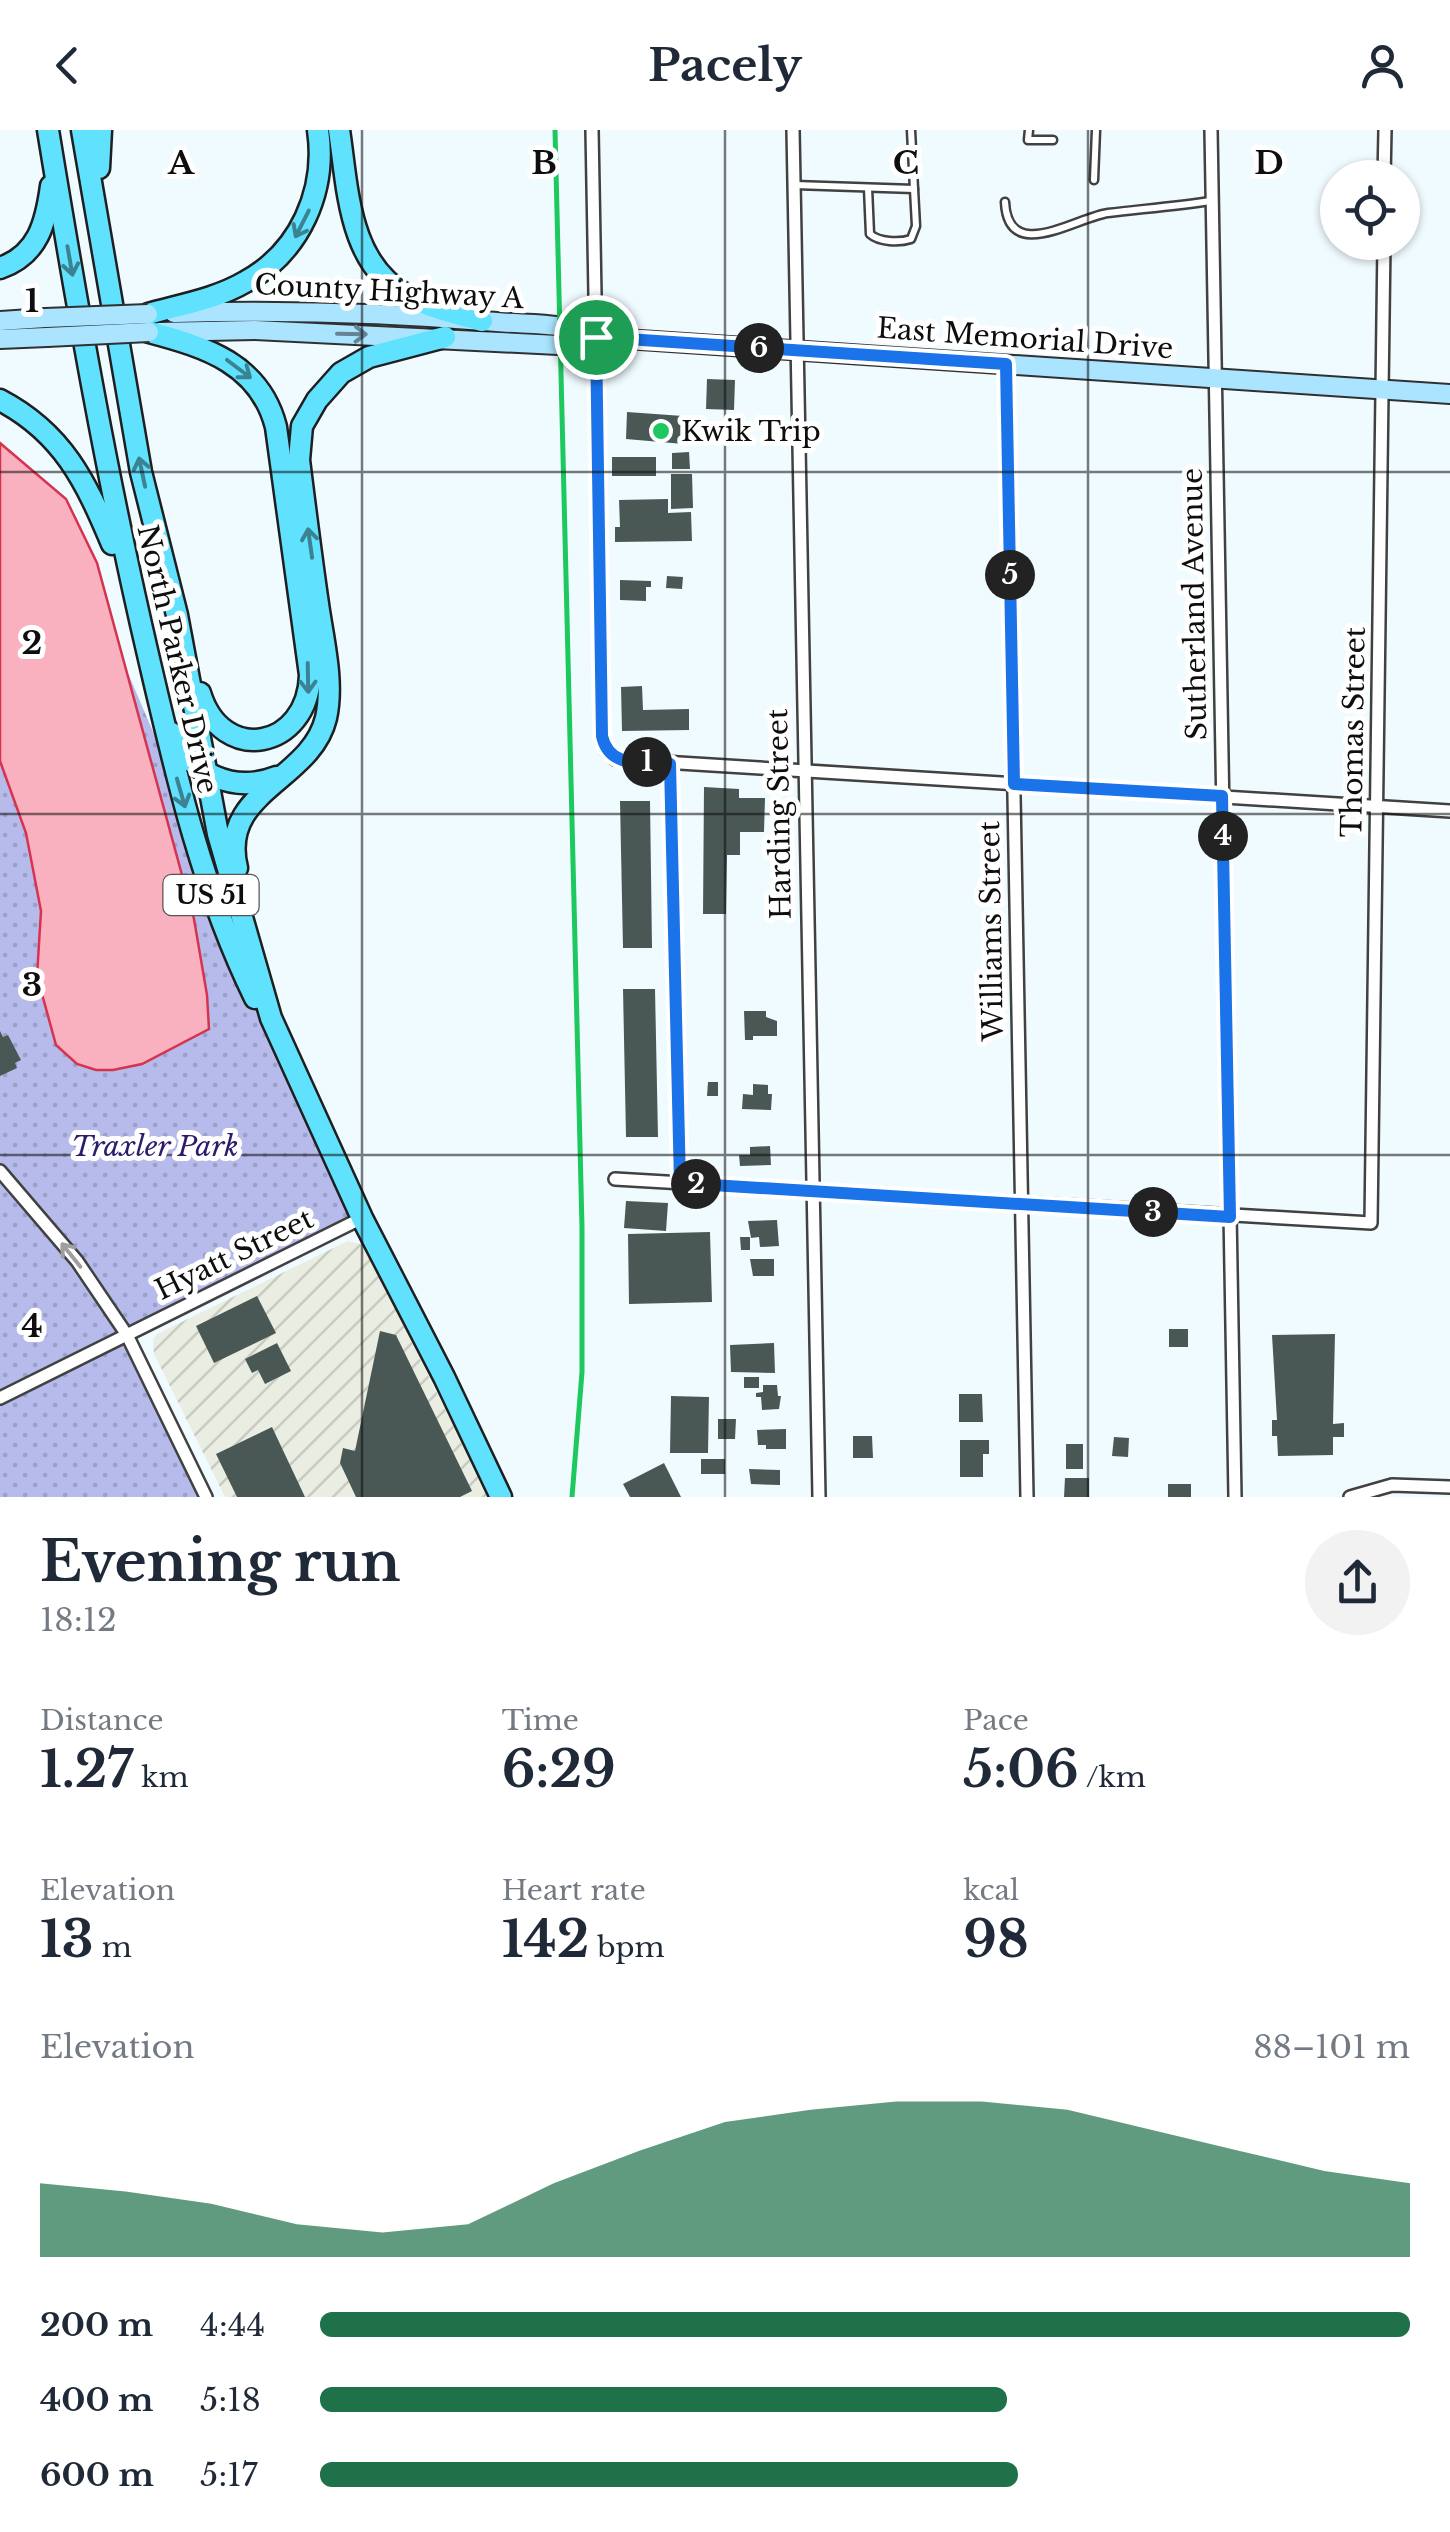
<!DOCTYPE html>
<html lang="en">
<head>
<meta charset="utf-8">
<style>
  body { margin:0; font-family:"Libre Baskerville",serif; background:#f2f2f3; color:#1f2937; height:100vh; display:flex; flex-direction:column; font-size:38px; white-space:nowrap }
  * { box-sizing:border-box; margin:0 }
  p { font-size:32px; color:#747a83 }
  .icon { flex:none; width:55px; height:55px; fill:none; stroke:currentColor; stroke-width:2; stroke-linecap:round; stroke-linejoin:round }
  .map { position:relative; height:1367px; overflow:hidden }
  .panel { display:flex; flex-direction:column; background:#fff; flex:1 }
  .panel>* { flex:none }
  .fabs { position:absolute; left:1320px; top:30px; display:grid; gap:20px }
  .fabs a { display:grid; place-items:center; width:100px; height:100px; border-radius:50%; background:#fff; box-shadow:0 2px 8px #0004; font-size:50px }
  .pin { position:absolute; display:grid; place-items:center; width:85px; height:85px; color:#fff; margin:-42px; border:5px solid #fff; border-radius:50%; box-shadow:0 2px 10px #0007 }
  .km { position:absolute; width:50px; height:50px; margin:-25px; border-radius:50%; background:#222; color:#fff; font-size:28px; line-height:50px; text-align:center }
  .round { display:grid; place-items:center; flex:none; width:105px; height:105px; border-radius:52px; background:#f2f2f3 }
  .overview { display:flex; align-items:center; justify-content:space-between; height:170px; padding:0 40px }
  h1 { font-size:55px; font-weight:800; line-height:75px }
  .metrics { display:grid; grid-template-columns:repeat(3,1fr); gap:15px; height:170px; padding:10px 40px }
  .metrics div { display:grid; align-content:center }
  .metrics b { font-size:50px; font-weight:800 }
  .metrics small { font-size:28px; font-weight:400 }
  .metrics p { font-size:28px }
  .chart { height:280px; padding:20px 40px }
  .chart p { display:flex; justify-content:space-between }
  .chart svg { width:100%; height:180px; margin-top:10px; fill:#1e7149; opacity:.7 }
  ul { padding:0 40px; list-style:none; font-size:32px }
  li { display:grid; grid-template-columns:160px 120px 1fr; align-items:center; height:75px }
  li i { height:25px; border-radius:12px; background:#1e7149 }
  header { display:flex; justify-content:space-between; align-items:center; height:130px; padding:0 40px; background:#fff; font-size:45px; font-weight:800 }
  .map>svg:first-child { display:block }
  .industrial { fill:url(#industrial-furrows) }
  .park { fill:url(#park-dots) }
  .water { fill:#fab1bf; stroke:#d6334f; stroke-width:2.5 }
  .building { fill:#4a5855 }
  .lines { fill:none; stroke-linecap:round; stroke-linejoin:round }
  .service-casing { stroke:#414141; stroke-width:11 }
  .minor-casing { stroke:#414141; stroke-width:16 }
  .secondary-casing { stroke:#303030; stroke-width:22 }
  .primary-casing { stroke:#1f1f1f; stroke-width:25 }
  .service { stroke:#fff; stroke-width:6 }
  .minor { stroke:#fff; stroke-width:11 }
  .secondary { stroke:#abe4ff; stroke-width:18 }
  .primary { stroke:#60e2ff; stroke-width:20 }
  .rail { stroke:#1dc85e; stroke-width:5 }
  .secondary-bridge-casing { stroke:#303030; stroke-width:22; stroke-linecap:butt }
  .secondary-bridge { stroke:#abe4ff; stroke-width:18 }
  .oneway { stroke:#3b8393 }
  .oneway2 { stroke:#648493 }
  .oneway3 { stroke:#9f9f9f }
  .route-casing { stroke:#fff; stroke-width:20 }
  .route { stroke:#1a73e8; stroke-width:12 }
  .grid { fill:none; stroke:#0e0e0e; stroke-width:2.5; stroke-opacity:0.55 }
  .poi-dot { fill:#1dc85e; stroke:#fff; stroke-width:4 }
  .labels { text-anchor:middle; stroke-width:10; stroke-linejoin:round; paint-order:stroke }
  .shield { fill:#fff; stroke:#565656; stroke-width:2.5 }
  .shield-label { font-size:25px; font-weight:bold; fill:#0e0e0e }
  .street-label { font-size:28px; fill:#0e0e0e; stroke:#fff }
  .poi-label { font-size:28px; fill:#0e0e0e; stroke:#fff; text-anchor:start }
  .park-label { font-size:28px; font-style:italic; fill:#2c1a6b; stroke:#fff }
  .grid-label { font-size:32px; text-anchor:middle; font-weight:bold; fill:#0e0e0e; stroke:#fff; stroke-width:10; stroke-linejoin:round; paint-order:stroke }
</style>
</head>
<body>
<header><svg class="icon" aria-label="back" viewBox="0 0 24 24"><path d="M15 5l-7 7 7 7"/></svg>Pacely<svg class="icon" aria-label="person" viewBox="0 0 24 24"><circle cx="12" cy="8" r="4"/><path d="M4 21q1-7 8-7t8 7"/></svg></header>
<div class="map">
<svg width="1450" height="1367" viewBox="0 0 1450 1367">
  <defs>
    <pattern id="industrial-furrows" width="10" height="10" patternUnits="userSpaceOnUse" patternTransform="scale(2.5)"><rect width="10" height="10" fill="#eaeee2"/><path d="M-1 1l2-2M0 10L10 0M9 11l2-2" fill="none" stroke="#c8cbc1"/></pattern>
    <pattern id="park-dots" width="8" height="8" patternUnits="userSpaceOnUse" patternTransform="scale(2.5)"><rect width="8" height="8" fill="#b6bbec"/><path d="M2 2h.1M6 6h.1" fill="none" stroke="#9ba0c9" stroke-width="1.8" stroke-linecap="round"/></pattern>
  </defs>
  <rect width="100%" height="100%" fill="#f0fbff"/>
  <polygon class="industrial" points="348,1111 360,1114 366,1121 489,1367 225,1367 154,1224 153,1209 157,1204"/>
  <polygon class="park" points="0,313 66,369 97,433 127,541 362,1088 128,1205 206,1367 0,1367"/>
  <polygon class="water" points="0,313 66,369 97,433 194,789 207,865 209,899 142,934 113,940 96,940 77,934 56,915 37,846 41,781 26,703 0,631"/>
  <g class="building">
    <polygon points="707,249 735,250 734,280 706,279"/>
    <polygon points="627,282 683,286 682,292 696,293 695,315 626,309"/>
    <polygon points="689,322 690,339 672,339 672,323"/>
    <rect x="612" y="327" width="44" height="19"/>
    <polygon points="671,344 692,344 693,378 671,379"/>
    <polygon points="668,369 668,383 691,382 692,411 615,412 615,397 620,397 619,370"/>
    <polygon points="667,446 683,447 682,459 666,458"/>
    <polygon points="620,450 651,451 651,457 646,457 646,471 620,470"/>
    <polygon points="642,556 643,580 689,579 689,600 622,601 621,557"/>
    <polygon points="704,657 739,659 739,668 765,668 764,702 740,702 740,725 727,725 726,784 703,784"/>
    <polygon points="620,671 650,671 652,818 623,818"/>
    <polygon points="623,859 655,859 658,1007 626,1007"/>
    <polygon points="744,881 766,881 766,887 777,891 777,906 753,906 753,910 745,910"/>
    <polygon points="0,901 3,907 8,905 21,930 15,933 17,938 0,946"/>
    <polygon points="708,952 718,952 718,966 707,966"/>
    <polygon points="753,954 768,955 768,964 772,964 771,980 742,979 743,964 753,965"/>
    <polygon points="770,1016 771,1035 740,1036 739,1025 750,1025 750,1017"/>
    <polygon points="626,1071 668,1073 666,1101 624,1098"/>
    <polygon points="777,1090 779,1116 760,1117 759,1107 751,1108 748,1091"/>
    <polygon points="710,1102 712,1172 629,1174 628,1104"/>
    <polygon points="740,1107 750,1107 750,1120 741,1120"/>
    <polygon points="750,1129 774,1129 774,1146 753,1146"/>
    <polygon points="257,1166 276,1203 214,1233 196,1196"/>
    <rect x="1169" y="1199" width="19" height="18"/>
    <polygon points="380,1201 396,1205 472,1361 460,1367 356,1367 340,1333 343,1318 355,1321"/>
    <polygon points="1335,1204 1333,1294 1344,1293 1344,1307 1333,1307 1333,1325 1278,1326 1277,1306 1272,1306 1272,1290 1277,1290 1272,1205"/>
    <polygon points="277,1213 291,1241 265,1254 258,1240 252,1243 245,1229"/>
    <polygon points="774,1213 775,1243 731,1242 730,1215"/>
    <rect x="744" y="1247" width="15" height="11"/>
    <polygon points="763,1255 777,1255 778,1266 781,1266 779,1279 762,1280 761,1267 756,1267 756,1263 763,1262"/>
    <polygon points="959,1264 982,1264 983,1292 959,1292"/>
    <polygon points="671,1266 709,1267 708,1323 670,1323"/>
    <polygon points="718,1289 736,1289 735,1309 718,1309"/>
    <polygon points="272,1297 305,1367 237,1367 216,1324"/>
    <polygon points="786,1299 786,1319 766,1319 766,1315 758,1315 757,1300"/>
    <polygon points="853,1306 872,1306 873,1328 853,1328"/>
    <polygon points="1114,1307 1129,1308 1128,1327 1112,1326"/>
    <polygon points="960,1310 989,1310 989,1324 983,1324 983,1347 960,1347"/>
    <rect x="1066" y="1314" width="17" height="25"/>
    <rect x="701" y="1329" width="24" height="15"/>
    <polygon points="664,1333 681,1367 630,1367 623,1354"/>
    <polygon points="749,1339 780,1340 780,1355 751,1354"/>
    <polygon points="1065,1348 1089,1348 1089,1367 1064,1367"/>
    <rect x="1168" y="1354" width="23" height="13"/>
  </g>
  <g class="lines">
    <defs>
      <g id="service">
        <polyline points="1029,0 1028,10 1053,10"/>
        <polyline points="1094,50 1096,0"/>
        <polyline points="795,55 914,59 911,0"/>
        <path d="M868 58 870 104C879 112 899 113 911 109L916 96 914 59"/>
        <path d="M1005 72C1008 135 1077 87 1108 83 1142 79 1177 76 1211 71"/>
        <polyline points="669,634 680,1052"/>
      </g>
      <g id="minor">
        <polyline points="592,0 603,607 606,620 615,629 1450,681"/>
        <polyline points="793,0 819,1367"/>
        <polyline points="1211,0 1235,1367"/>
        <polyline points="1384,48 1385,0"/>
        <polyline points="1006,234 1027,1367"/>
        <polyline points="0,1041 77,1131 127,1205 206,1367"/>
        <polyline points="615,1049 1371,1093 1384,112"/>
        <polyline points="0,1268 362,1088"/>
        <polyline points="1350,1367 1392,1355 1450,1357"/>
      </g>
      <g id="secondary">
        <path d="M174 183C281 180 390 183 497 192 530 195 566 192 595 207L1450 264"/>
        <polyline points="0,191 45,188"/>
        <polyline points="159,202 255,200 578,216 595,207"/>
        <polyline points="0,209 47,207"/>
      </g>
      <g id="primary">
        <path d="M48 0C77 177 108 354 149 529 176 645 202 760 255 868"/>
        <polyline points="82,0 141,342 177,485 218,704 271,888 362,1088 444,1247 501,1367"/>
        <path d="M339 0C348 59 348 134 408 166 430 178 457 184 482 191"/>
        <polyline points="99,38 101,0"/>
        <path d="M0 138C38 125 46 93 51 56"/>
        <path d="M148 184C180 175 216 169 245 152 300 122 327 61 318 0"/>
        <path d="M149 202C206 217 260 234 276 297L310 545C308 619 222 636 200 563"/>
        <path d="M0 270C63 303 86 352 112 414"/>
        <path d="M172 603C190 643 233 664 276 647"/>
        <path d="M237 738C218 661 311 651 326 588 334 552 323 510 318 474 311 426 305 378 299 330L302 296 317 270 341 243 369 227 445 207"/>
      </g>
    </defs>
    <use href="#service" class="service-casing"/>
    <use href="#minor" class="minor-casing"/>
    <use href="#secondary" class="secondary-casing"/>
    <use href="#primary" class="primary-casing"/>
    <use href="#service" class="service"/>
    <use href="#minor" class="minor"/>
    <use href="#secondary" class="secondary"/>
    <use href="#primary" class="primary"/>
    <polyline class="rail" points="555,0 582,1097 582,1242 572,1367"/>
    <defs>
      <g id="secondary-bridge">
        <polyline points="45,188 148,184"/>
        <polyline points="47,207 149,202"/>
      </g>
    </defs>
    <use href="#secondary-bridge" class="secondary-bridge-casing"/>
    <use href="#secondary-bridge" class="secondary-bridge"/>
  </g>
  <defs><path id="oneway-shaft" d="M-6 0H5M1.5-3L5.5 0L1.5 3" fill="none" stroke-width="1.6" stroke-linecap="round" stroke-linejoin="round" transform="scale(2.5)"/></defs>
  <g class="oneway">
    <use href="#oneway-shaft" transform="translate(302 94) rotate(117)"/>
    <use href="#oneway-shaft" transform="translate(70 131) rotate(80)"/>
    <use href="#oneway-shaft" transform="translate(239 239) rotate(37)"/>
    <use href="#oneway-shaft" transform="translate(142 342) rotate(-102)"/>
    <use href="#oneway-shaft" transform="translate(310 413) rotate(-98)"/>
    <use href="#oneway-shaft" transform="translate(308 548) rotate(89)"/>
    <use href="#oneway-shaft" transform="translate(181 663) rotate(74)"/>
  </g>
  <use class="oneway2" href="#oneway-shaft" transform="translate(352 204) rotate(1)"/>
  <use class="oneway3" href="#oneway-shaft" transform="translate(71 1125) rotate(-129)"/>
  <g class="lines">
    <defs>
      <path id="route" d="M596 207 1006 234 1014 654 1222 666 1230 1087 680 1053 670 634C643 632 609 639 602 606Z"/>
    </defs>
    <use href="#route" class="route-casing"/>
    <use href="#route" class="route"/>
  </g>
  <path class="grid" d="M362 0V1367M725 0V1367M1088 0V1367M0 342H1450M0 684H1450M0 1025H1450"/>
  <circle class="poi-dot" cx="661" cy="301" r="10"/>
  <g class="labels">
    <rect class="shield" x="163.5" y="745" width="95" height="40" rx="8"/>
    <g class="shield-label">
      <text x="211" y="774">US 51</text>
    </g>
    <g class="street-label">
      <text transform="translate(389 161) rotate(3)" y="10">County Highway A</text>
      <text transform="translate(1025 208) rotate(4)" y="10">East Memorial Drive</text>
      <text transform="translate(1194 474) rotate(-91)" y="10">Sutherland Avenue</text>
      <text transform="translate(178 529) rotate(77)" y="10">North Parker Drive</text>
      <text transform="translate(1353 602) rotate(-89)" y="10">Thomas Street</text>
      <text transform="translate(779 684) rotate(-91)" y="10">Harding Street</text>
      <text transform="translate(991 801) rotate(-91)" y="10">Williams Street</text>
      <text transform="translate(234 1124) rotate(-26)" y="10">Hyatt Street</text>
    </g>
    <g class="poi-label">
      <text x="681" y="311">Kwik Trip</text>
    </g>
    <g class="park-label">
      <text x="155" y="1026">Traxler Park</text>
    </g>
  </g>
  <g class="grid-label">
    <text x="181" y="44">A</text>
    <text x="544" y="44">B</text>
    <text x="906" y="44">C</text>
    <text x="1269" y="44">D</text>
    <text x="32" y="182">1</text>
    <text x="32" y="524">2</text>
    <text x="32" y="866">3</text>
    <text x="32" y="1207">4</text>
  </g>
</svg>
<div class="fabs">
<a><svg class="icon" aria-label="locate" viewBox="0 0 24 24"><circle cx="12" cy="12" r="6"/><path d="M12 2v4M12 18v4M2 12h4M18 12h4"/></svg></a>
</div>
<div class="pin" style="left:596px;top:207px;background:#1e9e55"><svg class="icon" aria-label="arrive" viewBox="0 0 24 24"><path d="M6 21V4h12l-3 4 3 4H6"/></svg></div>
<b class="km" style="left:647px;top:632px">1</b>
<b class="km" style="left:696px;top:1054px">2</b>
<b class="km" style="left:1153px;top:1082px">3</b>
<b class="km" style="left:1223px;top:706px">4</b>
<b class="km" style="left:1010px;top:445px">5</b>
<b class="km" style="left:759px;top:218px">6</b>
</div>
<section class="panel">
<div class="overview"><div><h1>Evening run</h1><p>18:12</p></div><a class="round"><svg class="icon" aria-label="share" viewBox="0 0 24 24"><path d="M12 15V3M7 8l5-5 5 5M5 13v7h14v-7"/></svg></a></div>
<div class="metrics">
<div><p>Distance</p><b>1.27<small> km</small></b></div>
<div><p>Time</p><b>6:29</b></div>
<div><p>Pace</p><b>5:06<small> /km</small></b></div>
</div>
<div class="metrics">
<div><p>Elevation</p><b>13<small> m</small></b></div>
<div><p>Heart rate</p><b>142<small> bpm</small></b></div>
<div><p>kcal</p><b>98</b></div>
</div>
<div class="chart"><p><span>Elevation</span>88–101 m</p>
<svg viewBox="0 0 160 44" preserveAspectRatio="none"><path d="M0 44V26L10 28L20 31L30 36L40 38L50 36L60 26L70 18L80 11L90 8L100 6L110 6L120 8L130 13L140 18L150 23L160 26V44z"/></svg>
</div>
<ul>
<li><b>200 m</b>4:44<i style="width:100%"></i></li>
<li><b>400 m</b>5:18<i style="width:63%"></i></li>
<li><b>600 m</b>5:17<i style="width:64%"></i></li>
</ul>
</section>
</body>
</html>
